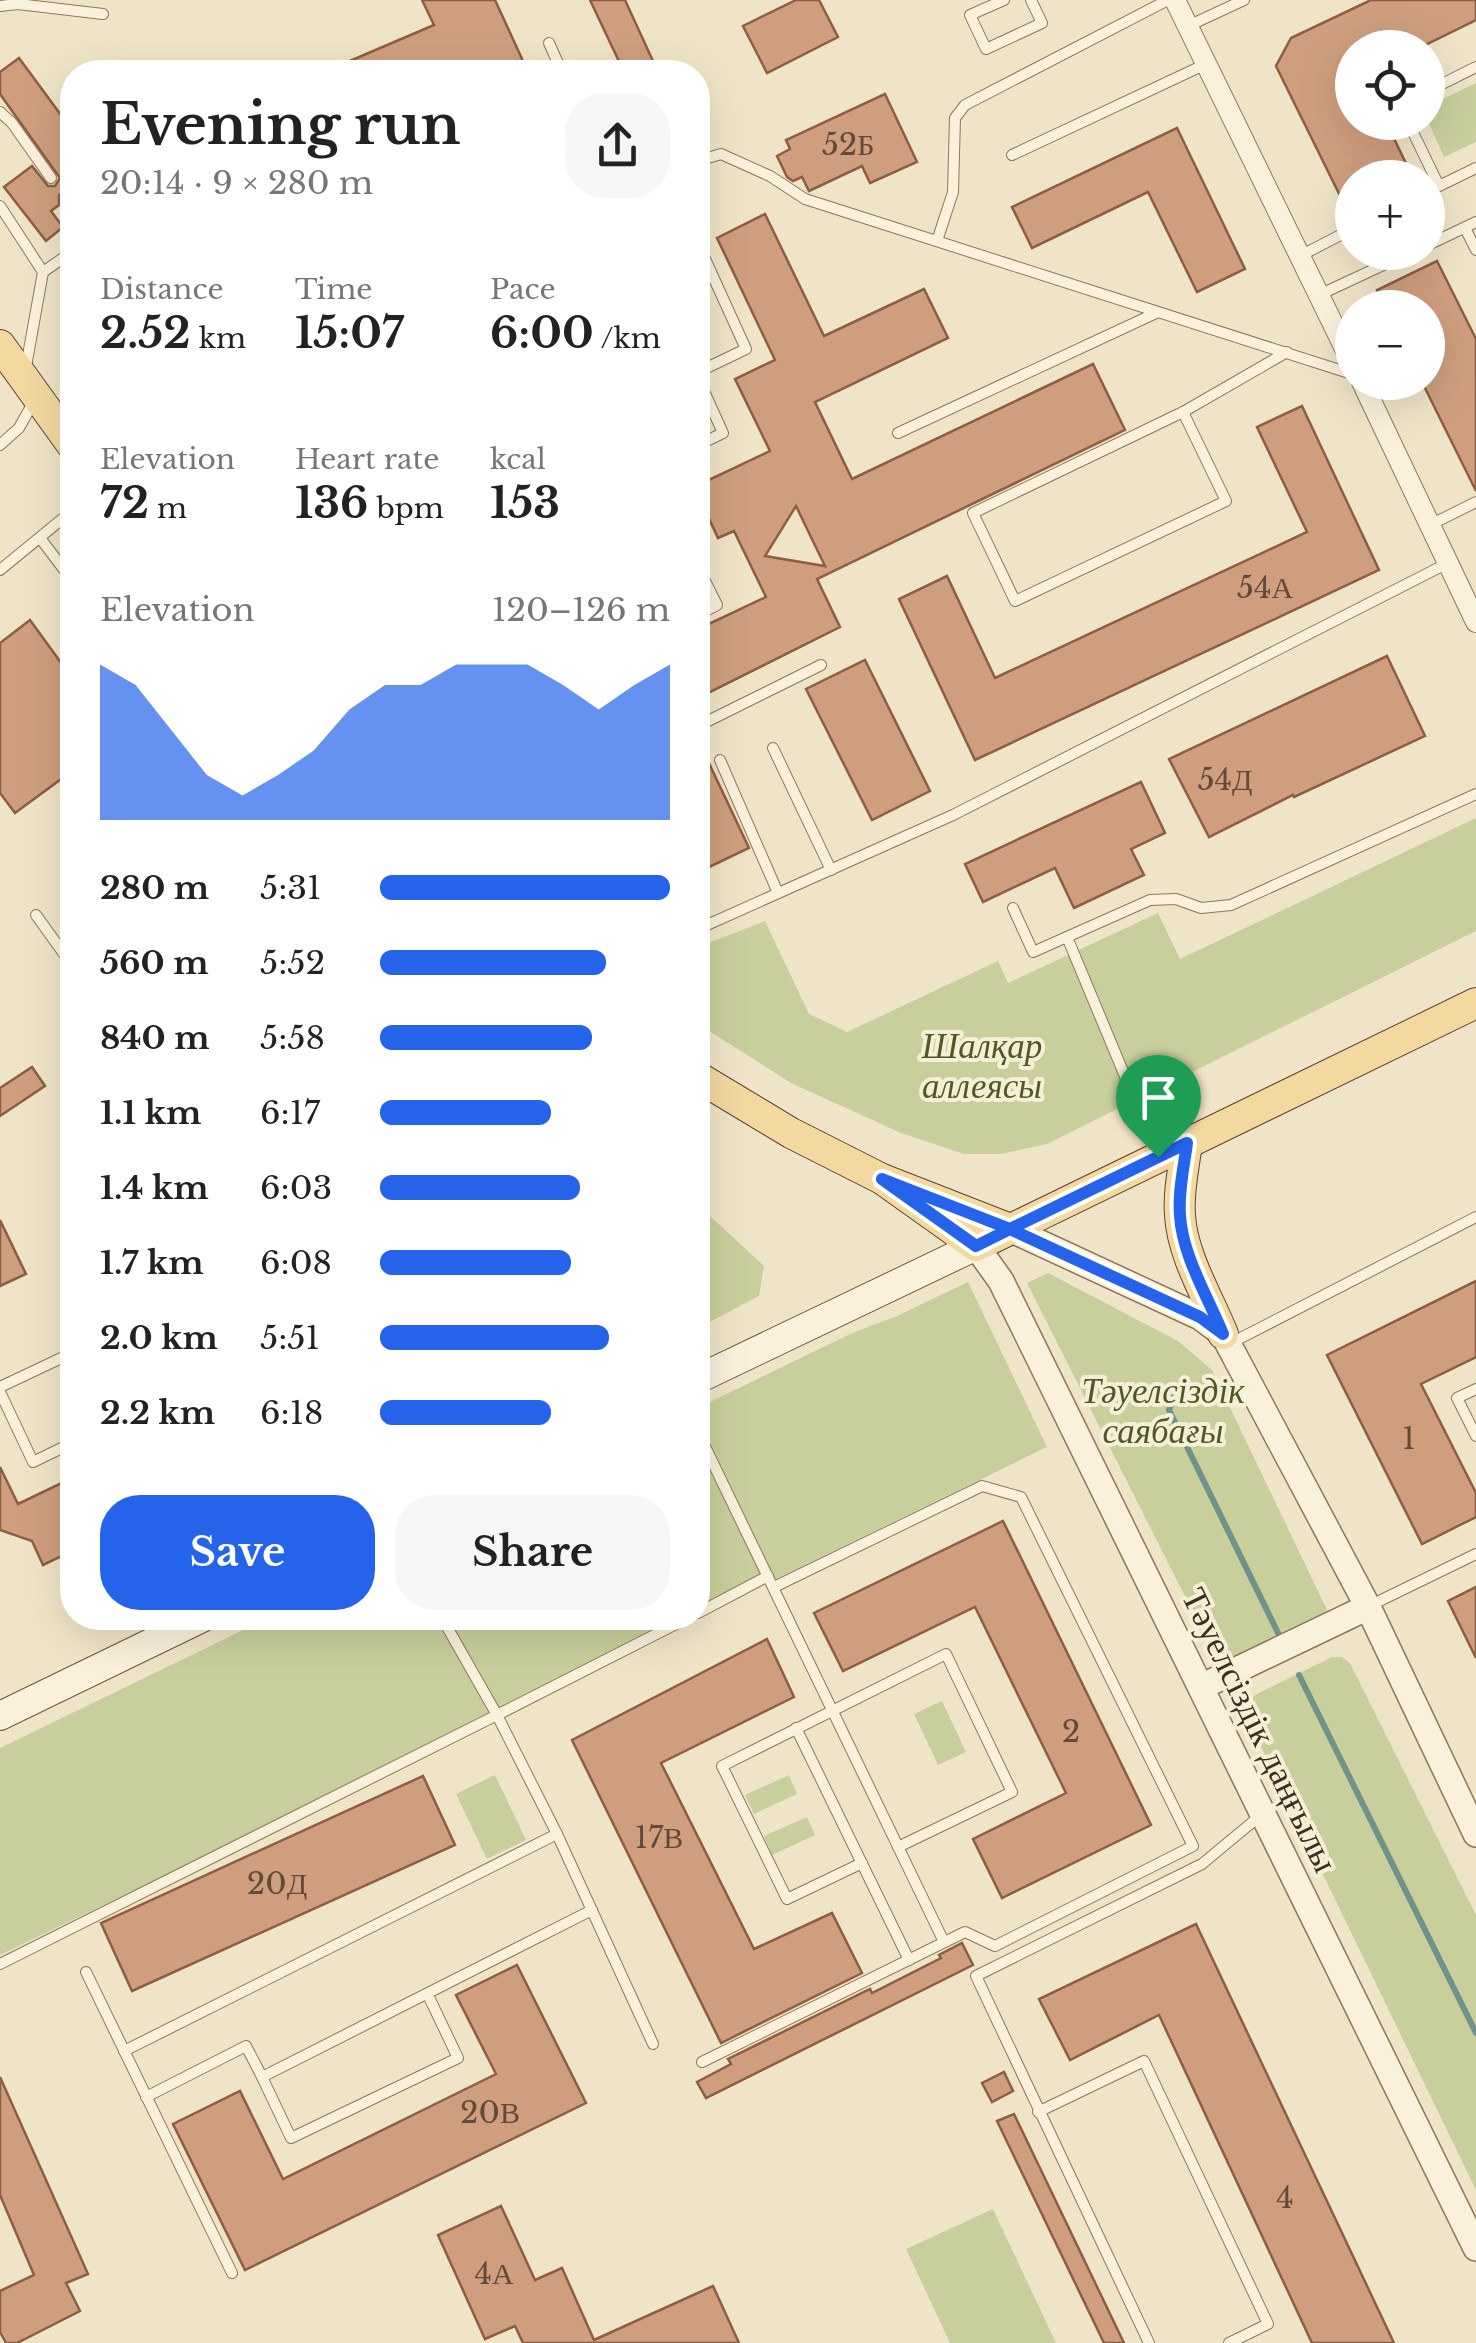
<!DOCTYPE html>
<html lang="en">
<head>
<meta charset="utf-8">
<style>
  body { margin:0; font-family:"Libre Baskerville",serif; background:#f6f6f6; color:#222; height:100vh; display:flex; flex-direction:column; font-size:38px; white-space:nowrap }
  * { box-sizing:border-box; margin:0 }
  p { font-size:32px; color:#767676 }
  .icon { flex:none; width:55px; height:55px; fill:none; stroke:currentColor; stroke-width:2; stroke-linecap:round; stroke-linejoin:round }
  .map { position:relative; flex:1; overflow:hidden }
  .details { position:absolute; left:60px; top:60px; width:650px; height:1570px; display:flex; flex-direction:column; background:#fff; border-radius:40px; box-shadow:0 10px 40px #0002 }
  .details>* { flex:none }
  .buttons { position:absolute; left:1335px; top:30px; display:grid; gap:20px }
  .buttons a { display:grid; place-items:center; width:110px; height:110px; border-radius:50%; background:#fff; box-shadow:0 10px 40px #0002; font-size:50px }
  .pin { position:absolute; display:grid; place-items:center; width:85px; height:85px; color:#fff; margin:-102px -42px; border-radius:50% 50% 50% 0; rotate:-45deg; box-shadow:0 0 10px #0007 }
  .pin .icon { rotate:45deg }
  .round { display:grid; place-items:center; flex:none; width:105px; height:105px; border-radius:40px; background:#f6f6f6 }
  .overview { display:flex; align-items:center; justify-content:space-between; height:170px; padding:0 40px }
  h1 { font-size:55px; font-weight:700; line-height:75px }
  .figures { display:grid; grid-template-columns:repeat(3,1fr); gap:15px; height:170px; padding:10px 40px }
  .figures div { display:grid; align-content:center }
  .figures b { font-size:42px; font-weight:700 }
  .figures small { font-size:28px; font-weight:400 }
  .figures p { font-size:28px }
  .chart { height:280px; padding:20px 40px }
  .chart p { display:flex; justify-content:space-between }
  .chart svg { width:100%; height:180px; margin-top:10px; fill:#2563eb; opacity:.7 }
  .primary-button { display:flex; gap:20px; margin-top:auto; padding:20px 40px }
  .primary-button a { flex:1; height:115px; border-radius:40px; background:#2563eb; color:#fff; font-size:40px; font-weight:700; line-height:115px; text-align:center }
  .primary-button a+a { background:#f6f6f6; color:#222 }
  ul { padding:0 40px; list-style:none; font-size:32px }
  li { display:grid; grid-template-columns:160px 120px 1fr; align-items:center; height:75px }
  li i { height:25px; border-radius:12px; background:#2563eb }
  .map>svg:first-child { display:block }
  .green { fill:#c9cf9b }
  .lines { fill:none; stroke-linecap:round; stroke-linejoin:round }
  .stream { stroke:#6f938a; stroke-width:6 }
  .building { fill:#cf9f7d; stroke:#8d5f41; stroke-width:2.5; fill-rule:evenodd }
  .service-casing { stroke:#8d765c; stroke-width:12 }
  .minor-casing { stroke:#8d765c; stroke-width:22 }
  .tertiary-casing { stroke:#8d765c; stroke-width:28 }
  .secondary-casing { stroke:#6f573f; stroke-width:30 }
  .primary-casing { stroke:#5b4430; stroke-width:32 }
  .service { stroke:#faf1dc; stroke-width:10 }
  .minor { stroke:#faf1dc; stroke-width:20 }
  .tertiary { stroke:#faf1dc; stroke-width:25 }
  .secondary { stroke:#faf1dc; stroke-width:28 }
  .primary { stroke:#f3d9a0; stroke-width:30 }
  .route-casing { stroke:#fff; stroke-width:20 }
  .route { stroke:#2563eb; stroke-width:12 }
  .labels { text-anchor:middle; stroke-width:8; stroke-linejoin:round; paint-order:stroke }
  .number-label { font-size:30px; fill:#624a37 }
  .park-label { font-size:35px; font-style:italic; fill:#4d5a26; stroke:#f7eed8 }
  .street-label { font-size:35px; fill:#3d2e20; stroke:#f7eed8 }
</style>
</head>
<body>
<div class="map">
<svg width="1476" height="2343" viewBox="0 0 1476 2343">
  <rect width="100%" height="100%" fill="#f0e4c8"/>
  <g class="green">
    <polygon points="1476,83 1476,142 1444,157 1428,121 1428,106"/>
    <polygon points="1476,818 1476,931 1047,1144 1001,1154 964,1154 901,1133 791,1083 698,1024 698,947 765,921 809,1014 847,1032 998,961 1008,983 1158,913 1180,959"/>
    <polygon points="698,1205 764,1266 759,1296 698,1328"/>
    <polygon points="1048,1273 1178,1341 1212,1370 1329,1614 1220,1666 1027,1283"/>
    <polygon points="968,1282 1047,1447 698,1617 698,1408 850,1334 899,1315"/>
    <polygon points="268,1618 696,1618 0,1955 0,1748"/>
    <polygon points="1332,1657 1342,1657 1350,1663 1476,1915 1476,2190 1247,1718 1246,1705 1255,1695"/>
    <polygon points="942,1701 966,1752 938,1765 914,1714"/>
    <polygon points="495,1775 526,1840 487,1859 456,1794"/>
    <polygon points="789,1775 797,1794 754,1814 745,1795"/>
    <polygon points="807,1817 815,1835 772,1855 764,1836"/>
    <polygon points="993,2209 1056,2343 950,2343 906,2249"/>
  </g>
  <g class="lines">
    <g class="stream">
      <polyline points="1178,1388 1169,1410 1282,1641"/>
      <polyline points="1299,1675 1476,2033"/>
    </g>
  </g>
  <g class="building">
    <polygon points="422,0 495,0 528,72 324,72 434,25"/>
    <polygon points="590,0 625,0 658,72 624,72"/>
    <polygon points="796,0 819,0 838,37 767,73 743,26"/>
    <polygon points="1371,0 1476,0 1476,20 1419,48 1352,48 1352,122 1386,122 1413,178 1352,178 1352,220 1276,66 1291,38"/>
    <polygon points="19,58 72,130 72,194 64,191 59,195 59,205 51,211 63,227 46,241 4,187 32,166 48,186 55,186 60,178 0,94 0,72"/>
    <polygon points="885,94 917,162 870,183 862,166 809,191 802,177 793,181 787,177 777,156 790,149 786,140"/>
    <polygon points="1177,128 1245,269 1197,292 1148,192 1032,248 1012,207"/>
    <path d="M765 214 824 336 924 289 948 338 815 402 852 479 1093 364 1125 430 817 579 840 627 698 698V629L766 597 734 531 718 538 698 495V485L770 451 735 379 775 360 717 238ZM796 506 825 566 765 556Z"/>
    <polygon points="1437,261 1476,339 1476,491 1422,382 1428,382 1428,308 1385,308 1377,290"/>
    <polygon points="1302,406 1379,570 975,760 899,599 947,576 995,678 1307,532 1257,427"/>
    <polygon points="30,620 72,678 72,771 15,813 0,793 0,643"/>
    <polygon points="1387,656 1425,736 1294,797 1293,795 1209,837 1169,759"/>
    <polygon points="865,660 930,791 872,820 806,689"/>
    <polygon points="698,740 749,848 705,869 698,853"/>
    <polygon points="1141,782 1165,833 1131,849 1144,875 1074,908 1055,868 983,902 965,864"/>
    <polygon points="32,1067 45,1086 0,1116 0,1088"/>
    <polygon points="0,1220 26,1274 0,1286"/>
    <polygon points="1476,1281 1476,1357 1421,1384 1476,1493 1476,1517 1422,1544 1327,1355"/>
    <polygon points="0,1467 18,1504 72,1478 72,1551 43,1565 32,1541 0,1530"/>
    <polygon points="1003,1521 1151,1825 1002,1898 973,1839 1066,1793 975,1607 843,1671 814,1613"/>
    <polygon points="1476,1587 1476,1658 1448,1601"/>
    <polygon points="767,1639 794,1697 661,1763 754,1949 832,1913 862,1973 721,2043 572,1740"/>
    <polygon points="423,1776 455,1845 132,1991 101,1923"/>
    <polygon points="1196,1924 1394,2343 1312,2343 1159,2015 1070,2060 1039,1999"/>
    <polygon points="962,1943 973,1965 706,2098 697,2082 731,2064 728,2059 870,1989 872,1993 941,1958 939,1955"/>
    <polygon points="517,1965 586,2103 245,2270 173,2124 240,2091 283,2179 496,2074 456,1995"/>
    <polygon points="1004,2072 1013,2091 992,2102 982,2083"/>
    <polygon points="0,2077 88,2274 66,2283 80,2311 17,2343 6,2343 0,2332 0,2291 34,2275 0,2195"/>
    <polygon points="1014,2114 1124,2343 1104,2343 997,2121"/>
    <polygon points="501,2206 535,2280 562,2268 594,2340 713,2286 739,2343 523,2343 515,2326 485,2339 438,2235"/>
  </g>
  <g class="lines">
    <defs>
      <g id="service">
        <polyline points="1004,0 970,15 986,49 1042,23 1031,0"/>
        <polyline points="0,6 18,4 103,14"/>
        <polyline points="1188,26 1244,0"/>
        <polyline points="549,43 562,72"/>
        <polyline points="1428,91 1476,67"/>
        <polyline points="0,112 12,123 51,178"/>
        <polyline points="1408,122 1439,186 1476,168"/>
        <polyline points="1012,155 1206,64"/>
        <polyline points="698,161 721,154 770,176 805,199 1352,374"/>
        <polyline points="66,200 72,209"/>
        <polyline points="0,206 43,272 25,372"/>
        <polyline points="1465,228 1476,250"/>
        <polyline points="937,241 953,192 955,118 965,105 1168,0"/>
        <polyline points="1428,245 1476,222"/>
        <polyline points="1300,256 1352,229"/>
        <polyline points="43,272 66,256 72,244"/>
        <polyline points="1319,295 1411,252"/>
        <polyline points="698,372 746,349 701,250"/>
        <polyline points="698,378 723,433 698,445"/>
        <polygon points="1183,412 1226,501 1015,601 973,513"/>
        <polyline points="1183,412 1287,352"/>
        <polyline points="898,433 1156,313"/>
        <polyline points="0,445 19,428 34,401"/>
        <polyline points="1430,525 1476,502"/>
        <polyline points="40,538 72,580"/>
        <polyline points="698,567 717,605 698,615"/>
        <polyline points="0,570 72,511"/>
        <polyline points="698,726 821,665"/>
        <polyline points="773,748 831,870"/>
        <polyline points="720,760 778,893"/>
        <polyline points="1013,908 1033,952 1150,900 1176,899 1201,908 1231,905 1476,794"/>
        <polyline points="36,915 72,965"/>
        <polyline points="698,929 953,815 1448,563"/>
        <polyline points="1067,937 1157,1153"/>
        <polyline points="1229,1344 1476,1217"/>
        <polyline points="0,1387 72,1353"/>
        <polyline points="1476,1389 1457,1398 1476,1436"/>
        <polyline points="0,1392 33,1462 72,1443"/>
        <polyline points="698,1432 944,1942"/>
        <polyline points="1369,1606 1476,1554"/>
        <polyline points="698,1613 768,1576"/>
        <polyline points="796,1728 909,1960"/>
        <polyline points="862,1863 787,1899 722,1766 946,1654 1012,1792 898,1847"/>
        <polyline points="0,1964 497,1715 442,1618"/>
        <polyline points="86,1972 232,2273"/>
        <polyline points="653,2044 557,1834 497,1715 688,1618"/>
        <polyline points="124,2051 557,1834"/>
        <polyline points="702,2062 965,1932 995,1946 1193,1846 1021,1497 982,1486 774,1587"/>
        <polyline points="262,2077 291,2138 458,2058 428,1995"/>
        <polyline points="146,2097 246,2046 262,2077 592,1910"/>
        <polyline points="1038,2112 1144,2061 1268,2324 1229,2343"/>
        <polyline points="1149,2343 976,1976 1202,1864 1261,1815"/>
      </g>
      <g id="minor">
        <polyline points="1175,0 1352,363"/>
        <polyline points="1362,382 1476,622"/>
      </g>
      <g id="tertiary">
        <polyline points="1010,1229 1200,1317 1223,1334 1368,1607 1476,1834"/>
        <polyline points="976,1246 1001,1281 1476,2248"/>
        <polyline points="1201,1687 1368,1607"/>
      </g>
      <g id="secondary">
        <polyline points="698,1379 976,1246"/>
        <polyline points="0,1716 202,1618"/>
      </g>
      <g id="primary">
        <polyline points="0,345 72,445"/>
        <polyline points="698,1077 791,1133 882,1179 1010,1229"/>
        <path d="M1187 1143C1184 1167 1178 1191 1180 1215 1182 1255 1208 1297 1223 1334"/>
        <polyline points="882,1179 976,1246 1476,1003"/>
      </g>
    </defs>
    <use href="#service" class="service-casing"/>
    <use href="#minor" class="minor-casing"/>
    <use href="#tertiary" class="tertiary-casing"/>
    <use href="#secondary" class="secondary-casing"/>
    <use href="#primary" class="primary-casing"/>
    <use href="#service" class="service"/>
    <use href="#minor" class="minor"/>
    <use href="#tertiary" class="tertiary"/>
    <use href="#secondary" class="secondary"/>
    <use href="#primary" class="primary"/>
  </g>
  <g class="lines">
    <defs>
      <path id="route" d="M1158 1157 1010 1229 882 1179 976 1246 1010 1229 1200 1317 1223 1334C1208 1297 1182 1255 1180 1215 1178 1191 1184 1167 1187 1143L1158 1157"/>
    </defs>
    <use href="#route" class="route-casing"/>
    <use href="#route" class="route"/>
  </g>
  <g class="labels">
    <g class="number-label">
      <text x="848" y="155">52Б</text>
      <text x="1265" y="598">54А</text>
      <text x="1225" y="790">54Д</text>
      <text x="1409" y="1449">1</text>
      <text x="1071" y="1742">2</text>
      <text x="659" y="1848">17В</text>
      <text x="277" y="1894">20Д</text>
      <text x="490" y="2123">20В</text>
      <text x="1285" y="2208">4</text>
      <text x="494" y="2284">4А</text>
    </g>
    <g class="park-label">
      <text x="982" y="1058">Шалқар<tspan x="982" dy="40">аллеясы</tspan></text>
      <text x="1163" y="1403">Тәуелсіздік<tspan x="1163" dy="40">саябағы</tspan></text>
    </g>
    <g class="street-label">
      <text transform="translate(1260 1730) rotate(64)" y="12">Тәуелсіздік даңғылы</text>
    </g>
  </g>
</svg>
<div class="buttons">
<a><svg class="icon" aria-label="locate" viewBox="0 0 24 24"><circle cx="12" cy="12" r="6"/><path d="M12 2v4M12 18v4M2 12h4M18 12h4"/></svg></a>
<a>+</a>
<a>−</a>
</div>
<div class="pin" style="left:1158px;top:1157px;background:#1e9e55"><svg class="icon" aria-label="arrive" viewBox="0 0 24 24"><path d="M6 21V4h12l-3 4 3 4H6"/></svg></div>
<section class="details">
<div class="overview"><div><h1>Evening run</h1><p>20:14 · 9 × 280 m</p></div><a class="round"><svg class="icon" aria-label="share" viewBox="0 0 24 24"><path d="M12 15V3M7 8l5-5 5 5M5 13v7h14v-7"/></svg></a></div>
<div class="figures">
<div><p>Distance</p><b>2.52<small> km</small></b></div>
<div><p>Time</p><b>15:07</b></div>
<div><p>Pace</p><b>6:00<small> /km</small></b></div>
</div>
<div class="figures">
<div><p>Elevation</p><b>72<small> m</small></b></div>
<div><p>Heart rate</p><b>136<small> bpm</small></b></div>
<div><p>kcal</p><b>153</b></div>
</div>
<div class="chart"><p><span>Elevation</span>120–126 m</p>
<svg viewBox="0 0 160 44" preserveAspectRatio="none"><path d="M0 44V6L10 11L20 22L30 33L40 38L50 33L60 27L70 17L80 11L90 11L100 6L110 6L120 6L130 11L140 17L150 11L160 6V44z"/></svg>
</div>
<ul>
<li><b>280 m</b>5:31<i style="width:100%"></i></li>
<li><b>560 m</b>5:52<i style="width:78%"></i></li>
<li><b>840 m</b>5:58<i style="width:73%"></i></li>
<li><b>1.1 km</b>6:17<i style="width:59%"></i></li>
<li><b>1.4 km</b>6:03<i style="width:69%"></i></li>
<li><b>1.7 km</b>6:08<i style="width:66%"></i></li>
<li><b>2.0 km</b>5:51<i style="width:79%"></i></li>
<li><b>2.2 km</b>6:18<i style="width:59%"></i></li>
</ul>
<div class="primary-button"><a>Save</a><a>Share</a></div>
</section>
</div>
</body>
</html>
